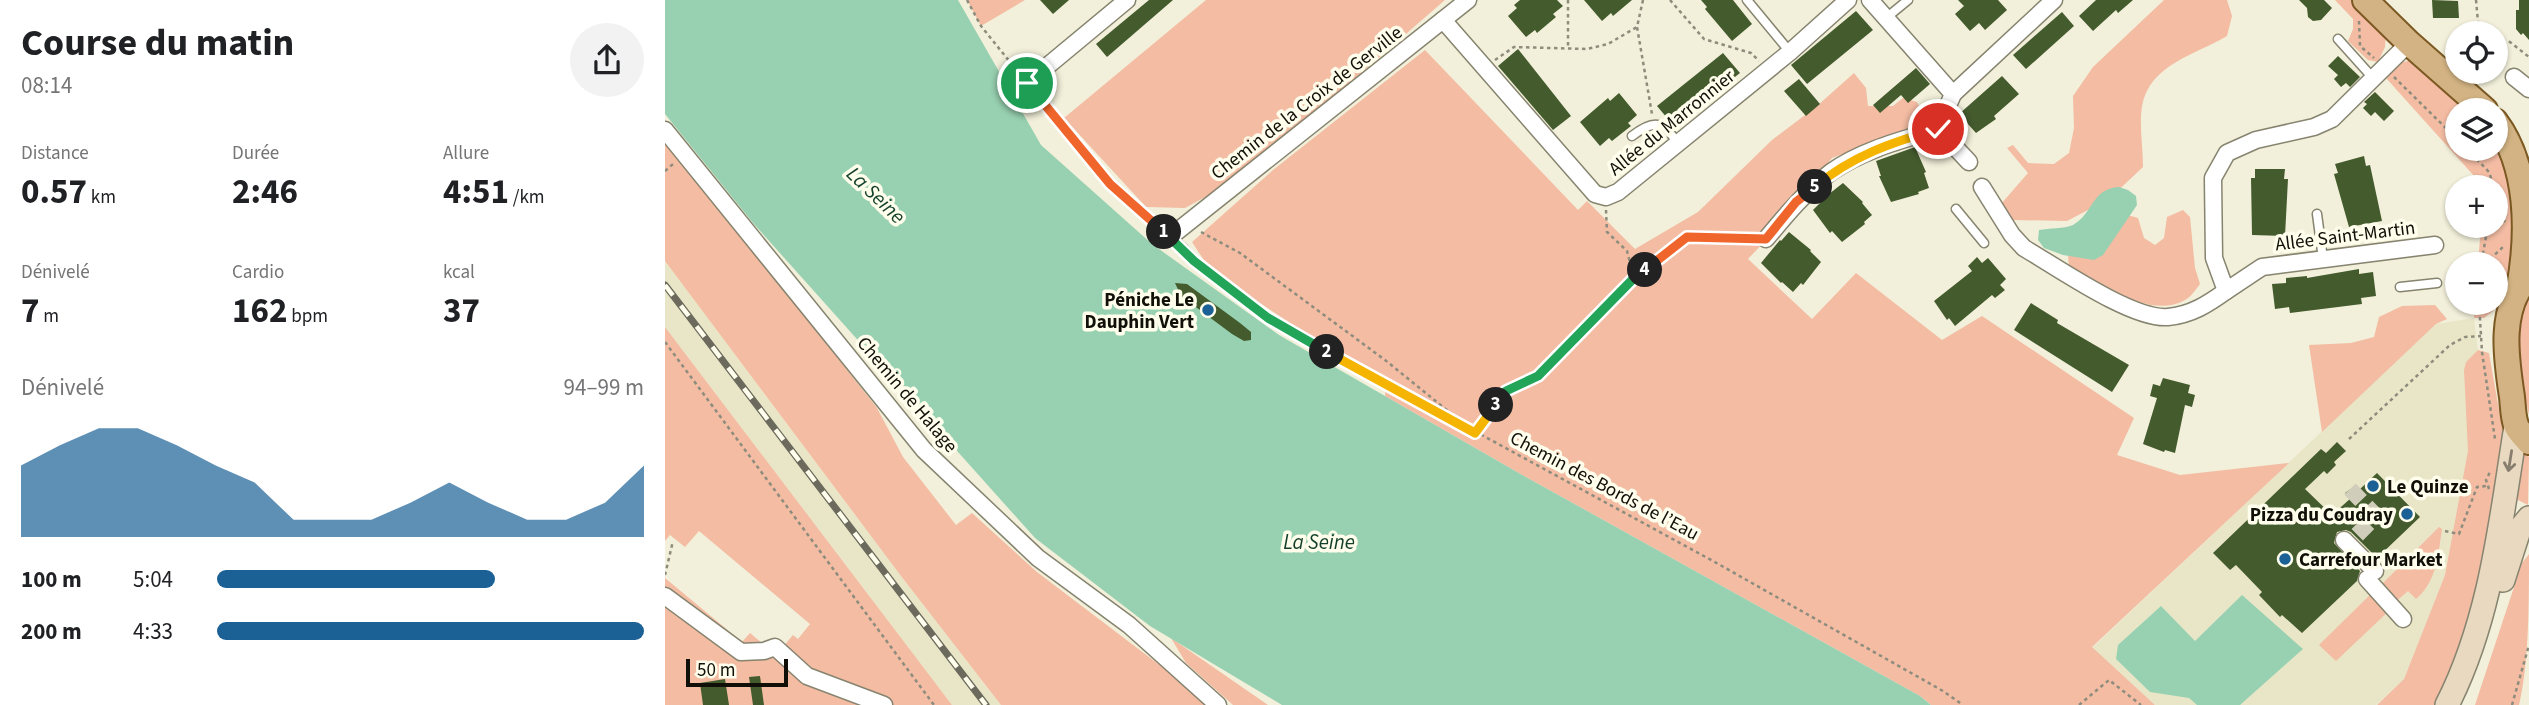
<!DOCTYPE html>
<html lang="fr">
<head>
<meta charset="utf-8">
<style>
  body { margin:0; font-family:"Source Sans 3",sans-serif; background:#f2f2f2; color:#202124; height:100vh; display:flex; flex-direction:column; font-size:26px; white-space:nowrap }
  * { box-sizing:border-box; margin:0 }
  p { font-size:23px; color:#757577 }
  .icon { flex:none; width:38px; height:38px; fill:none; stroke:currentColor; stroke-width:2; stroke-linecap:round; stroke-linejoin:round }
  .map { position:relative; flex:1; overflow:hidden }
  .details { display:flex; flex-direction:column; background:#fff; width:665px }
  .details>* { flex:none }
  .tools { position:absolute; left:1780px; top:21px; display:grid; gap:14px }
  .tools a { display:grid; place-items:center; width:63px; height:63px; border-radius:50%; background:#fff; box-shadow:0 2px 5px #0004; font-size:35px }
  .scale { position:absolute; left:21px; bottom:18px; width:102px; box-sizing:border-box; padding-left:7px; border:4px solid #100f08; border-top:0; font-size:19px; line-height:24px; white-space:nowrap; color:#100f08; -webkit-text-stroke:5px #fffdeb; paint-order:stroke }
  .pin { position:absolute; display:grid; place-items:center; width:60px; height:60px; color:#fff; margin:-30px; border:4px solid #fff; border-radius:50%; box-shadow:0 2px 7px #0007 }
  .km { position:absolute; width:35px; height:35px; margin:-18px; border-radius:50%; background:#222; color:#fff; font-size:19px; line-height:35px; text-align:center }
  .round { display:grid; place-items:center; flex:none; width:74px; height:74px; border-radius:37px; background:#f2f2f2 }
  .summary { display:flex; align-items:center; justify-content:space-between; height:119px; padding:0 21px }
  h1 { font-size:38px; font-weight:700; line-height:52px }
  .metrics { display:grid; grid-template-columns:repeat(3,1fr); gap:10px; height:119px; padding:7px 21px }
  .metrics div { display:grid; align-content:center }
  .metrics b { font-size:35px; font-weight:700 }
  .metrics small { font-size:19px; font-weight:400 }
  .metrics p { font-size:19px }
  .chart { height:196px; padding:14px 21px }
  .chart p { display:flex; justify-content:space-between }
  .chart svg { width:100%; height:126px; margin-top:7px; fill:#1b6196; opacity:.7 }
  ul { padding:0 21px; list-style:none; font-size:23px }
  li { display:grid; grid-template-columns:112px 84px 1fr; align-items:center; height:52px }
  li i { height:18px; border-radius:9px; background:#1b6196 }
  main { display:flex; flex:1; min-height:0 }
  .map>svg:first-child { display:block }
  .built { fill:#e9e6c8 }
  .green { fill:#f3bca3 }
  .water { fill:#98d1b1 }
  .building { fill:#445b2e }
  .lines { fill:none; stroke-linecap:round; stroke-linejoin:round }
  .street-tunnel { stroke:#d0ceba; stroke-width:16; stroke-dasharray:16 8; stroke-linecap:butt }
  .lane-casing { stroke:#86846f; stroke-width:11 }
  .street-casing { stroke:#86846f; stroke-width:19 }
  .secondary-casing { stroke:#86846f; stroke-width:26 }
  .primary-casing { stroke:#7c5922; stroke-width:28 }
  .path { stroke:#8d8c7d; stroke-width:2.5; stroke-dasharray:3.5 3.5; stroke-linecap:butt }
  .lane { stroke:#fff; stroke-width:8 }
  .street { stroke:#fff; stroke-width:16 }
  .secondary { stroke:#e9d9c1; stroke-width:23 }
  .primary { stroke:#d3b383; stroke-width:24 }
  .rail-casing { stroke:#6b6a5d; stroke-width:7 }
  .rail { stroke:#fffdeb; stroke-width:4.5; stroke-dasharray:13; stroke-linecap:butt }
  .oneway { stroke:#877e6e }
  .split-1-casing { stroke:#fff; stroke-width:14 }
  .split-2-casing { stroke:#fff; stroke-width:14 }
  .split-3-casing { stroke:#fff; stroke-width:14 }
  .split-4-casing { stroke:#fff; stroke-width:14 }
  .split-5-casing { stroke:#fff; stroke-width:14 }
  .split-6-casing { stroke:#fff; stroke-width:14 }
  .split-1 { stroke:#f0652b; stroke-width:9 }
  .split-2 { stroke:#22a559; stroke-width:9 }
  .split-3 { stroke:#f5b400; stroke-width:9 }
  .split-4 { stroke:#22a559; stroke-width:9 }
  .split-5 { stroke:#f0652b; stroke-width:9 }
  .split-6 { stroke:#f5b400; stroke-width:9 }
  .poi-dot { fill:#1b6196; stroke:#fffdeb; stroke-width:2.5 }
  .labels { text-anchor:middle; stroke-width:7; stroke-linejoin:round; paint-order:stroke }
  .street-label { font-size:19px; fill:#100f08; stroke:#fffdeb }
  .poi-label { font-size:19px; font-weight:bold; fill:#100f08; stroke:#fffdeb; text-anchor:end }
  .water-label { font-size:21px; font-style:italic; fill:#113f2a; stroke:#fffdeb }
</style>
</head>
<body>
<main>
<section class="details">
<div class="summary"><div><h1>Course du matin</h1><p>08:14</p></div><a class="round"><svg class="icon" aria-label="share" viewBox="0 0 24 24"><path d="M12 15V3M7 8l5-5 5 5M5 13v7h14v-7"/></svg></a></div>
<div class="metrics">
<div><p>Distance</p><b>0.57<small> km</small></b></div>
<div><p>Durée</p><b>2:46</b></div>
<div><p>Allure</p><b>4:51<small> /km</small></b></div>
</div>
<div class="metrics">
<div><p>Dénivelé</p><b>7<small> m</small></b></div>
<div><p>Cardio</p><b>162<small> bpm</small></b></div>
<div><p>kcal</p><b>37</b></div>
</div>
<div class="chart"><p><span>Dénivelé</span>94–99 m</p>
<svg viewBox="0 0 160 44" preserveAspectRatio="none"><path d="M0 44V19L10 12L20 6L30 6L40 12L50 19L60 25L70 38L80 38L90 38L100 32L110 25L120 32L130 38L140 38L150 32L160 19V44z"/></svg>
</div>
<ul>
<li><b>100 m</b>5:04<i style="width:65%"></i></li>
<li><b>200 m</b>4:33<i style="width:100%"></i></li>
</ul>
</section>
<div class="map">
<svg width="1864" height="705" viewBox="0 0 1864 705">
  <rect width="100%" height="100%" fill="#f2f0da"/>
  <g class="built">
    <polygon points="0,261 236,576 336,705 287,705 0,327"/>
    <polygon points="1809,318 1817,385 1780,575 1739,679 1711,705 1490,705 1427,648 1771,324"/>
  </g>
  <g class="green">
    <polygon points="302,0 360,0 316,26"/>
    <polygon points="541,0 780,0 673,93 544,195 520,208 481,207 399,118"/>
    <path d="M1499 0H1562L1567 16 1562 36C1530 55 1485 64 1477 106 1474 125 1478 148 1478 167L1444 199 1402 221 1347 220 1329 212 1363 173 1342 148 1348 145 1363 163 1389 164 1404 153 1409 128 1408 96 1428 67Z"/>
    <polygon points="1670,0 1693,0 1721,35 1720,47 1713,62 1703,60 1683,41 1688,29 1688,19"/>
    <polygon points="760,50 913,210 922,201 970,249 1033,212 1107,140 1152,106 1189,73 1201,88 1203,106 1228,106 1238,98 1252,102 1258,115 1253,126 1167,158 1150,179 1136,203 1083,259 1147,319 1191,273 1277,340 1317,316 1469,418 1452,455 1515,475 1624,463 1427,647 1490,705 1266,705 1255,696 852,472 720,396 721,386 546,271 527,242 608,170"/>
    <polygon points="1747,60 1820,110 1792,110 1792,149 1830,149 1831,121 1847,148 1849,271 1828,311 1819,318 1809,318 1810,303 1830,303 1830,264 1813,264 1816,226 1830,226 1830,187 1819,187 1721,78 1734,63"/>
    <polygon points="0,139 212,408 238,457 291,525 307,513 372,572 509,676 542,705 336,705 236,576 0,261"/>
    <path d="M1518 210 1525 217 1530 268 1535 284C1531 289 1526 297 1520 300 1485 320 1435 283 1404 268L1403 254 1452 212 1473 218 1479 238 1490 245 1499 238 1502 217Z"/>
    <polygon points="1864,291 1864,415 1854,372 1852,327"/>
    <polygon points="1770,305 1782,319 1771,324 1657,432 1644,345 1686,343 1709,337 1714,317 1737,306"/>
    <polygon points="0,327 287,705 0,705 0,578 77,642 85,633 111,655 128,635 133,639 145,624 34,531 20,547 5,535 0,541"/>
    <polygon points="1813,350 1824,353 1838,433 1818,554 1821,558 1792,660 1770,705 1712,705 1739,679 1780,575 1803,451 1799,370 1801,362"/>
    <polygon points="1859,452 1864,457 1863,505 1845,496 1853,454"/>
    <path d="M1774 527 1777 529C1773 555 1772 581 1751 599L1743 591 1728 604 1713 588Z"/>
    <path d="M1864 554C1864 601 1864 662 1854 705H1810L1857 563Z"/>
    <polygon points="1709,591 1727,608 1671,661 1654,645"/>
    <polygon points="506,638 603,705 568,705 521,663"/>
  </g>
  <g class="water">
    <polygon points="0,0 293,0 376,145 487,244 614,335 852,472 1255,696 1266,705 617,705 485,626 370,538 88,223 0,114"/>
    <path d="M1454 187 1463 190 1471 196 1472 205 1438 255 1429 260 1398 255 1379 248 1373 240 1374 230C1384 228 1399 229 1408 225 1429 213 1426 189 1454 187Z"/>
    <polygon points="1577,595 1638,649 1575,705 1532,705 1524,698 1485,692 1451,659 1453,645 1496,606 1530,641"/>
  </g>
  <g class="building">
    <polygon points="375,0 404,0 388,14"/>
    <polygon points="484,0 508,0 442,57 431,44"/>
    <polygon points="855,0 892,0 898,6 888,14 891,17 872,33 870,30 861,37 843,16 852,8 849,5"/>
    <polygon points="919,0 967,0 948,16 946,13 937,21"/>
    <polygon points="1036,0 1068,0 1087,24 1067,41 1040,9 1042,7"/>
    <polygon points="1293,0 1333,0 1342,10 1320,30 1314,23 1305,31 1290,14 1299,6"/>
    <polygon points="1431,0 1468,0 1453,13 1451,10 1428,31 1414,16"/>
    <polygon points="1634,0 1659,0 1667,8 1656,20 1648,21 1643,17 1642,8"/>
    <polygon points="1767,0 1793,1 1794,18 1768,18"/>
    <polygon points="1854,0 1864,0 1864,40 1858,33 1856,35 1851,29 1851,10 1854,10"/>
    <polygon points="1191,11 1208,30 1142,84 1126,65"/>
    <polygon points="1397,12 1409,26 1361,69 1348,55"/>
    <polygon points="853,49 906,116 888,130 833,66"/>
    <polygon points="1058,53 1075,73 1008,125 992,106"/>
    <polygon points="1673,56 1695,77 1685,87 1681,83 1676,87 1669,79 1673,75 1663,66"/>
    <polygon points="1251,68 1265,84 1243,103 1236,95 1215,113 1208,105"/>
    <polygon points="1337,76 1354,94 1329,116 1331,119 1311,133 1294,114"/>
    <polygon points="1134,79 1155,104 1141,116 1119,91"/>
    <polygon points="1710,92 1729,111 1719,121 1710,112 1706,116 1698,108 1702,104 1699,102"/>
    <polygon points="954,93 972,115 963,123 966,126 947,141 944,138 935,146 915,122 943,98 945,101"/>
    <polygon points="1250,147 1261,172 1259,173 1264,188 1253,192 1254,194 1226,202 1214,176 1216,176 1211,161"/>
    <polygon points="1699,156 1701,166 1705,165 1717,221 1684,227 1669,174 1673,173 1670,164"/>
    <polygon points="1590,169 1620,169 1619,179 1623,179 1620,236 1587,235 1586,178 1590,178"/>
    <polygon points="1178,183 1198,202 1197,203 1207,215 1199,222 1200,224 1177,242 1167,231 1165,233 1148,210 1156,202 1155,201"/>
    <polygon points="1124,232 1146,250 1145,251 1156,262 1138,285 1136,283 1128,292 1117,282 1116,283 1096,263 1115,240 1116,241"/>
    <polygon points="1312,257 1317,263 1323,258 1341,279 1335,285 1340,290 1330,298 1327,295 1290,326 1284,318 1282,320 1269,301 1307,271 1303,266"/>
    <polygon points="1694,269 1694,274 1708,272 1711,296 1696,298 1697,304 1625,313 1624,307 1610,309 1607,284 1621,283 1621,278 1642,276 1642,278"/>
    <polygon points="510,283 522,284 575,323 586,332 586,340 579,341 567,334 516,296"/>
    <polygon points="1366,303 1393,320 1392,323 1464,365 1447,392 1349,330"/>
    <polygon points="1498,378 1525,385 1523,393 1530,395 1527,407 1520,405 1510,453 1500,450 1499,452 1478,444 1492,398 1485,396 1488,384 1495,386"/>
    <polygon points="1672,442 1681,451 1669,462 1671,465 1662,474 1659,471 1640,489 1667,515 1686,498 1680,493 1690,486 1694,490 1712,473 1755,517 1712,558 1686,532 1681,530 1672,532 1669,543 1695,571 1692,581 1637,633 1617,615 1615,617 1594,595 1597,592 1571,565 1565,570 1548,553 1656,449 1661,453"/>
    <polygon points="95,676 99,705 88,705 84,677"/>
    <polygon points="60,679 64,705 38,705 35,683"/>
  </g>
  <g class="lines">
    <polyline class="street-tunnel" points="1685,489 1711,516 1686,541"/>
    <defs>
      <g id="lane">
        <polyline points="1082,0 1125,52"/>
        <polyline points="1221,18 1243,0"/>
        <polyline points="1673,39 1708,78"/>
        <polyline points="362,83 445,184 519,249 529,261 603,318"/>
        <path d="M967 136C989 119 997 121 1013 143"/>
        <polyline points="1291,209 1319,243"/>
        <polyline points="1652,214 1658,259"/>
        <polyline points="1735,287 1772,283"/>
      </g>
      <g id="street">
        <polyline points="1205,0 1288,94 1273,129 1304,162"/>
        <polyline points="778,20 930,194 941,197 953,192 1125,52 1183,0"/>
        <polyline points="1849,77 1864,89"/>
        <polyline points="362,83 462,0"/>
        <polyline points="1288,94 1389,0"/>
        <polyline points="0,130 259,450 373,558 464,625 553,705"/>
        <path d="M1317 187 1347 235 1359 248C1392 267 1467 320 1503 317 1526 315 1543 304 1561 291L1549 258 1548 178 1562 153 1591 140 1649 127 1667 119 1744 43"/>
        <polyline points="505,237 803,0"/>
        <path d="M1101 239C1121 215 1141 191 1166 172 1197 150 1237 140 1273 129"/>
        <polyline points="1561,291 1597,267 1770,245"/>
        <polyline points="1679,540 1710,571"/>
        <polyline points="1702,579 1738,619"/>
        <polyline points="0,596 76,652 99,651 110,647 142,676 219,705"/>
      </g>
      <g id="secondary">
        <polyline points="1838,580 1854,530 1864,518"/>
        <path d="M1782 705C1826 619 1836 520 1851 426"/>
      </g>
      <g id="primary">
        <polyline points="1700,0 1744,43 1820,110"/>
        <path d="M1830 121C1864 166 1864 233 1854 288"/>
        <path d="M1864 276C1833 307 1841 358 1847 397 1848 406 1848 417 1851 425 1853 431 1860 437 1864 442"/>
      </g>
    </defs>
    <use href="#lane" class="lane-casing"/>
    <use href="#street" class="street-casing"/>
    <use href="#secondary" class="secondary-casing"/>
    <use href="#primary" class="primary-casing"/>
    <g class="path">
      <polyline points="302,0 316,26 353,72"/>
      <polyline points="903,0 903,48"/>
      <polyline points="978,0 972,27 987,114"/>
      <polyline points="1005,0 1039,39 1086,53 1094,61"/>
      <polyline points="1811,0 1814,33"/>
      <polyline points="1694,21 1695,46 1709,58"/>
      <polyline points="1830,39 1845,42 1864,57"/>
      <polyline points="830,60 849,47 922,49 943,44 972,27"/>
      <polyline points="1729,77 1792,139"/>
      <polyline points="1802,149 1824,172 1829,187"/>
      <polyline points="0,171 8,164"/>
      <polyline points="1830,208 1840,222"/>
      <polyline points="941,210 942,232 962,251 969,278"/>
      <polyline points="536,232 575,253 720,360 804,428"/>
      <polyline points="1822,260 1818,253 1823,226"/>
      <polyline points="1820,264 1840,245"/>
      <polyline points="1814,303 1817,352 1830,439"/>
      <polyline points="613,324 1048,561 1278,691 1298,705"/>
      <polyline points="0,342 269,705"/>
      <polyline points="809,432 841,391 873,376 969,278 1022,238 1087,238"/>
      <polyline points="1684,439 1785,345 1800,337 1816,336"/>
      <polyline points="1824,489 1821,480 1826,470"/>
      <polyline points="1780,531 1794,534 1812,487 1821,486"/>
      <polyline points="0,575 8,541"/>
      <polyline points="1414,705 1444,680 1476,705"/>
      <polyline points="1847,705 1864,645"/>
    </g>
    <use href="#lane" class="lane"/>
    <use href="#street" class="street"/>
    <use href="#secondary" class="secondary"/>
    <use href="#primary" class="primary"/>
    <defs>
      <polyline id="rail" points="0,285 321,705"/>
    </defs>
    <use href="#rail" class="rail-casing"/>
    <use href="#rail" class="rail"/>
  </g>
  <defs><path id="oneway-shaft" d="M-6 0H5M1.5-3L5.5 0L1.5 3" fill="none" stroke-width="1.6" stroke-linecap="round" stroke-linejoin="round" transform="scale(1.75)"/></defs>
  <use class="oneway" href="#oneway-shaft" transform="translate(1845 461) rotate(99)"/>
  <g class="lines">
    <defs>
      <polyline id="split-1" points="362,83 445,184 499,232"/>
      <polyline id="split-2" points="499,232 529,261 603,318 662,352"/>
      <polyline id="split-3" points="662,352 810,433 831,405"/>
      <polyline id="split-4" points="831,405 841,391 873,376 969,278 980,270"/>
      <polyline id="split-5" points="980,270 1022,237 1101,239 1131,202 1150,187"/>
      <path id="split-6" d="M1150 187C1186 156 1228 142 1273 129"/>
    </defs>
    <use href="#split-1" class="split-1-casing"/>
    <use href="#split-2" class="split-2-casing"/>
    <use href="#split-3" class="split-3-casing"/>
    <use href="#split-4" class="split-4-casing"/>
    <use href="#split-5" class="split-5-casing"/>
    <use href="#split-6" class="split-6-casing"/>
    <use href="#split-1" class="split-1"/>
    <use href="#split-2" class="split-2"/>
    <use href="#split-3" class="split-3"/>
    <use href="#split-4" class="split-4"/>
    <use href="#split-5" class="split-5"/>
    <use href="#split-6" class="split-6"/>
  </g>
  <g class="poi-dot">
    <circle cx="543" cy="310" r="7"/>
    <circle cx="1708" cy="486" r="7"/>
    <circle cx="1742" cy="514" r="7"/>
    <circle cx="1620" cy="559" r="7"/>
  </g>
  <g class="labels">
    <g class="street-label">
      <text transform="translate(641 102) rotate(-38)" y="7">Chemin de la Croix de Gerville</text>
      <text transform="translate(1006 122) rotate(-39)" y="7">Allée du Marronnier</text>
      <text transform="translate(1680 235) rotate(-7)" y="7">Allée Saint-Martin</text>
      <text transform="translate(243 394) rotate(50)" y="7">Chemin de Halage</text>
      <text transform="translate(940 485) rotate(28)" y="7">Chemin des Bords de l’Eau</text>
    </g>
    <g class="poi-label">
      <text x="529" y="306">Péniche Le<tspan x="529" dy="22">Dauphin Vert</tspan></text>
      <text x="1722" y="493" text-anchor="start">Le Quinze</text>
      <text x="1728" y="521">Pizza du Coudray</text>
      <text x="1634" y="566" text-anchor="start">Carrefour Market</text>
    </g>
    <g class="water-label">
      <text transform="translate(211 195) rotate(44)" y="7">La Seine</text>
      <text x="654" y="549">La Seine</text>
    </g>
  </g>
</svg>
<div class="tools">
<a><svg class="icon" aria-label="locate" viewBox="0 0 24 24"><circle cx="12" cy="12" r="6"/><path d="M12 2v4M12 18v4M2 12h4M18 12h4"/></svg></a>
<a><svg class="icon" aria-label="layers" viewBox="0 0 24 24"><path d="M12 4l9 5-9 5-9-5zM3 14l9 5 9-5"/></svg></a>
<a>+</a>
<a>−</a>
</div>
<div class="scale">50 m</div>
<div class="pin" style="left:362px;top:83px;background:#1e9e55"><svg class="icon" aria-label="arrive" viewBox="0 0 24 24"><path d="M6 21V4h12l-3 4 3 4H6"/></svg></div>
<div class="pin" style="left:1273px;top:129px;background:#d93025"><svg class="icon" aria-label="check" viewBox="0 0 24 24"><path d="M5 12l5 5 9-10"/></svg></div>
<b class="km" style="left:499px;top:232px">1</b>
<b class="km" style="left:662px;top:352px">2</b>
<b class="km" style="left:831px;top:405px">3</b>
<b class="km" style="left:980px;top:270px">4</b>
<b class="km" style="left:1150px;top:187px">5</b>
</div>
</main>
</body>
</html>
